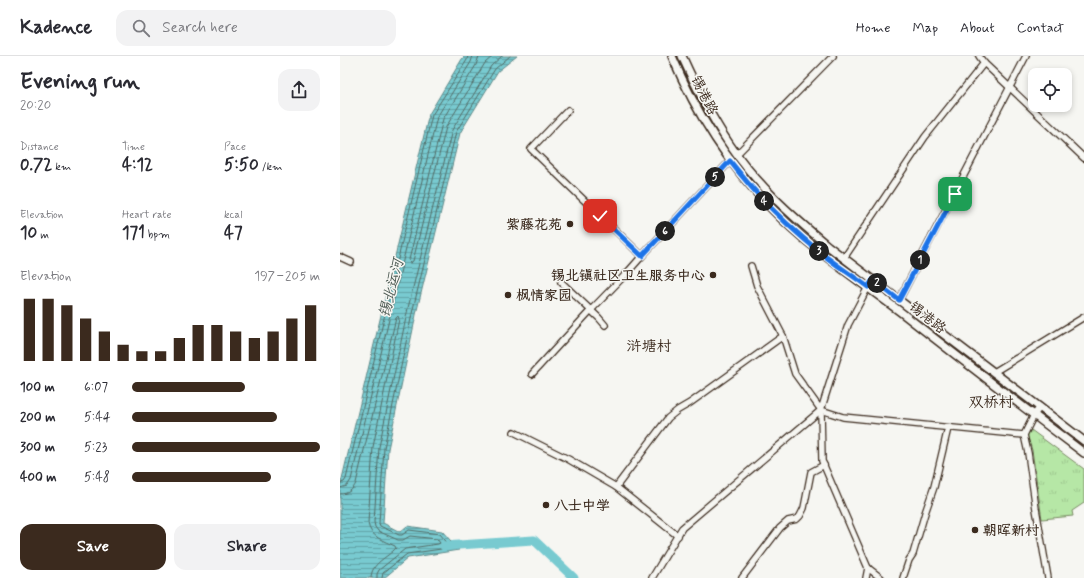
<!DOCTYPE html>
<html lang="en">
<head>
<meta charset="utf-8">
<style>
  body { margin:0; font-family:Mynerve,"LXGW WenKai TC",sans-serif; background:#f2f2f3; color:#2b2b33; height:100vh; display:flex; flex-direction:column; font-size:15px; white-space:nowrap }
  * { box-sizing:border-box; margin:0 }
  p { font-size:13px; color:#7c7c81 }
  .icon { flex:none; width:22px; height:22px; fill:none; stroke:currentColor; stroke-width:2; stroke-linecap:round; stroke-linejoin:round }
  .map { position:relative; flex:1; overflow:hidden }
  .panel { display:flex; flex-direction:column; background:#fff; width:340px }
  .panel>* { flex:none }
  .tools { position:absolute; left:688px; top:12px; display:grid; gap:8px }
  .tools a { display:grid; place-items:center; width:44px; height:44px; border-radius:8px; background:#fff; box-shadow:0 2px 6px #0003; font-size:20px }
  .pin { position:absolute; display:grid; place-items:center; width:34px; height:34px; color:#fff; margin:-17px; border-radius:8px; box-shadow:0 2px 6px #0006 }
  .km { position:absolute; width:20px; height:20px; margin:-10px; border-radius:50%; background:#222; color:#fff; font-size:11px; line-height:20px; text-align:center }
  .round { display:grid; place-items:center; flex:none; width:42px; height:42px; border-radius:12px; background:#f2f2f3 }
  .summary { display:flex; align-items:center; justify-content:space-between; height:68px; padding:0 20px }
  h1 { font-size:22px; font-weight:700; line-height:30px }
  .stats { display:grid; grid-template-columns:repeat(3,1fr); gap:6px; height:68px; padding:4px 20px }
  .stats div { display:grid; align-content:center }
  .stats b { font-size:17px; font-weight:700 }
  .stats small { font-size:11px; font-weight:400 }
  .stats p { font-size:11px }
  .chart { height:112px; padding:8px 20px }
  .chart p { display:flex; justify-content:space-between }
  .chart svg { width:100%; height:72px; margin-top:4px; stroke:#3b2a1e; stroke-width:6 }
  .primary-button { display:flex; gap:8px; margin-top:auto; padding:8px 20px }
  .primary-button a { flex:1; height:46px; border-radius:12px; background:#3b2a1e; color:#fff; font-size:16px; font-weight:700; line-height:46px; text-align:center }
  .primary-button a+a { background:#f2f2f3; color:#2b2b33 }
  ul { padding:0 20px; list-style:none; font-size:13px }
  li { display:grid; grid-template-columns:64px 48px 1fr; align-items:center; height:30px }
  li i { height:10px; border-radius:5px; background:#3b2a1e }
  header { display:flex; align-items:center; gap:24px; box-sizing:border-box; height:56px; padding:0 20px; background:#fff; border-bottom:1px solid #e1e1e2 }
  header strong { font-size:19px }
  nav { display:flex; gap:22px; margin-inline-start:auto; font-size:14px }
  .search { width:280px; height:36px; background:#f2f2f3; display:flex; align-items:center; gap:10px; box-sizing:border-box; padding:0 14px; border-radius:12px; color:#7c7c81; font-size:15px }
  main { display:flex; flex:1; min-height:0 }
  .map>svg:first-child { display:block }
  .park { fill:url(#park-tufts); stroke:#788862 }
  .water { fill:url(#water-rules); stroke:#608a89 }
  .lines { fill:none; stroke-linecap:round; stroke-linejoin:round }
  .shore { stroke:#536a65; stroke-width:1 }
  .river { stroke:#78cad0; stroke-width:9 }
  .minor-casing { stroke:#3b2a1e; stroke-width:8 }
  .major-casing { stroke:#3b2a1e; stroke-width:10 }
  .minor { stroke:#f6f6f2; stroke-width:5.5 }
  .major { stroke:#f6f6f2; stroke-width:7 }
  .route-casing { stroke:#fff; stroke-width:8 }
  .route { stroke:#1a73e8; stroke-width:5 }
  .poi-dot { fill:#3b2a1e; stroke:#f6f6f2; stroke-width:1.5 }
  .labels { text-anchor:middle; stroke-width:3; stroke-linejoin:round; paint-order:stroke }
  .street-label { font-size:14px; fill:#3b2a1e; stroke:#f6f6f2 }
  .poi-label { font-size:14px; font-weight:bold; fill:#3b2a1e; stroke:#f6f6f2; text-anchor:start }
  .water-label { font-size:15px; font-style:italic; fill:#4d5a53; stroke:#f6f6f2 }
  .neighbourhood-label { font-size:15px; fill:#3b2a1e; stroke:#f6f6f2 }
</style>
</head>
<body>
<header>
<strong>Kadence</strong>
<div class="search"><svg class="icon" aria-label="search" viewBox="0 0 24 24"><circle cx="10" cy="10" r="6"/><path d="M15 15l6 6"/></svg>Search here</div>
<nav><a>Home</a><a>Map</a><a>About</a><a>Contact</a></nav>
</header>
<main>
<section class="panel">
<div class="summary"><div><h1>Evening run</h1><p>20:20</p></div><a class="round"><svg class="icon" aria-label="share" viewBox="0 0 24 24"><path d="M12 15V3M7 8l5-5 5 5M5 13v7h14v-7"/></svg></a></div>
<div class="stats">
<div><p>Distance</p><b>0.72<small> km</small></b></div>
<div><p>Time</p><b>4:12</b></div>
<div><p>Pace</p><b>5:50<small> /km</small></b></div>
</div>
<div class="stats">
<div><p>Elevation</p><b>10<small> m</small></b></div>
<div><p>Heart rate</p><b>171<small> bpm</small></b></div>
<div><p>kcal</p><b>47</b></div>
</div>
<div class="chart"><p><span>Elevation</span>197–205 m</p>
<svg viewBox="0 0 160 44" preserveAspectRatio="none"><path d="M5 44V6M15 44V6M25 44V10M35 44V18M45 44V26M55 44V34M65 44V38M75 44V38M85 44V30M95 44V22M105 44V22M115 44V26M125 44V30M135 44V26M145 44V18M155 44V10"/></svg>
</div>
<ul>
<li><b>100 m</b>6:07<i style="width:60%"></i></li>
<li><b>200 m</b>5:44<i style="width:77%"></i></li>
<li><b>300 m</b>5:23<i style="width:100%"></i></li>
<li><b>400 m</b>5:48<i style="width:74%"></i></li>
</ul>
<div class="primary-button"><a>Save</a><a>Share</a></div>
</section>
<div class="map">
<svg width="744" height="522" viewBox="0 0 744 522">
  <defs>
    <pattern id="park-tufts" width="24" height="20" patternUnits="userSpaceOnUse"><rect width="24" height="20" fill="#b6e7a6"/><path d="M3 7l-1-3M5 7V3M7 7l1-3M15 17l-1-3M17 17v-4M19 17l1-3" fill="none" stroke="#9dc68e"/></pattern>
    <pattern id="water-rules" width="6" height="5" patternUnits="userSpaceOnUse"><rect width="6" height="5" fill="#78cad0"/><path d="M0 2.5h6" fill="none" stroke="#64a4a8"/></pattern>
  </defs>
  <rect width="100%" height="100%" fill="#f6f6f2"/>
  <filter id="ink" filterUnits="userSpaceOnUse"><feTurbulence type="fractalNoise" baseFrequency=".025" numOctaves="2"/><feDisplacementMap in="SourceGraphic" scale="8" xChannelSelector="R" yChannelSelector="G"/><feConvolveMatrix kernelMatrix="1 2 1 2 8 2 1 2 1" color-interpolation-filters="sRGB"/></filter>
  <g filter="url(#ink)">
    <polygon class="park" points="691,374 744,413 744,447 732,455 733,460 702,463 692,394 687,379"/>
    <polygon class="water" points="125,0 177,0 158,15 120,77 77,254 48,393 43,467 60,476 67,470 102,475 119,494 68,502 44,522 0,522 0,431 89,58 122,3"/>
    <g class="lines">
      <g class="shore">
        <polyline points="139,0 136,9 103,63 69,204 70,207 73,205 106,71 145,7 153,0"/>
        <polyline points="0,427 4,426 6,423 92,59 127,4 128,0"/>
        <polyline points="0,432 7,430 11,424 97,61 131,6 133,0"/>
        <path d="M0 438C8 438 13 434 16 427L56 262 58 260 59 263 33 391 28 467C30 481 44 485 55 490L56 492C47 502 31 507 31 522"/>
        <polyline points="37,522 37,518 39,514 65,493 98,488 100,487 97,483 70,480 63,484 58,484 38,475 35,471 34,466 39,391 68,252 112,74 151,10 162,0"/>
        <polyline points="42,522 43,517 67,498 108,492 109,491 109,489 100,478 69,474 62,479 59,479 40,470 39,467 44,392 73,253 116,76 155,13 170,0"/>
      </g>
      <polyline class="river" points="104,490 194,484 234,522"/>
      <defs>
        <g id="minor">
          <polyline points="639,0 644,7 744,102"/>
          <polyline points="228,54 191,93 302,200"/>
          <polyline points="397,98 493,0"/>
          <polyline points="0,201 11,206"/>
          <polyline points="504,202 585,81 644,7"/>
          <polyline points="411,210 417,230 443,280 455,318 481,354 503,361 684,379 694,359 700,351"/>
          <polyline points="533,224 528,231 508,269 481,354 482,405 528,512 541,522"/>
          <polyline points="221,226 259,262 265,269"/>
          <polyline points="559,244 686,0"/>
          <polyline points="654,316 744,261"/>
          <polyline points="192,318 251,254 287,217 302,200 390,105"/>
          <polyline points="174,376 228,403 276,431 338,480"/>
          <polyline points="684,379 688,397 696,453 708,522"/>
          <polyline points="276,431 328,362 338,354 350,347 443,280"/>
          <polyline points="312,522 342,472 481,354"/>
          <polyline points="402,522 440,472 448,465 457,463 460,460 464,452 471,416 484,409"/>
          <polyline points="526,522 528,512"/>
          <polyline points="563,522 569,504 573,498 585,457 594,431 608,372"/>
        </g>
        <g id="major">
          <path d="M332 0C362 72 404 132 463 182 495 209 529 232 562 257 622 304 683 351 744 397"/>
          <path d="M342 0C356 31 371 61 390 89 416 128 452 160 488 190L744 385"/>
        </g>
      </defs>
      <use href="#minor" class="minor-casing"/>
      <use href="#major" class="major-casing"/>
      <use href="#minor" class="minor"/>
      <use href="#major" class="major"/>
    </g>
  </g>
  <g class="lines" filter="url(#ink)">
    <defs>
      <path id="route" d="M260 160 302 200 390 105C416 139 447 170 481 197 496 209 513 220 528 231L533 224 559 244 615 138"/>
    </defs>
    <use href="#route" class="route-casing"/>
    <use href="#route" class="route"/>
  </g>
  <g class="poi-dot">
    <circle cx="230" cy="168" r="4"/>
    <circle cx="373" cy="219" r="4"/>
    <circle cx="168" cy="239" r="4"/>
    <circle cx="206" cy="449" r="4"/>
    <circle cx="635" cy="474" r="4"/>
  </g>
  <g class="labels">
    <g class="street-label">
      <text transform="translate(365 39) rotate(63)" y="5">锡港路</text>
      <text transform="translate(588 261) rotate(38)" y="5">锡港路</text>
    </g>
    <g class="poi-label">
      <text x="222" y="173" text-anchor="end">紫藤花苑</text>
      <text x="365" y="224" text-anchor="end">锡北镇社区卫生服务中心</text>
      <text x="176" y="244">枫情家园</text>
      <text x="214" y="454">八士中学</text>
      <text x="643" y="479">朝晖新村</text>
    </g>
    <g class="water-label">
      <text transform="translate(51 232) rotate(-76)" y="5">锡北运河</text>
    </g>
    <g class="neighbourhood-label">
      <text x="309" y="295">浒塘村</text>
      <text x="651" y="351">双桥村</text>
    </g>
  </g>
</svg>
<div class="tools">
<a><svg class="icon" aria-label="locate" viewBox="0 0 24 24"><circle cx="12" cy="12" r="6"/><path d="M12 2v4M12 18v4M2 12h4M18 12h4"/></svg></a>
</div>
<div class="pin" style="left:615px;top:138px;background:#1e9e55"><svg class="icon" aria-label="arrive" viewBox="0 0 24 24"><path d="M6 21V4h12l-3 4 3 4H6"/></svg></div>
<div class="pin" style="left:260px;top:160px;background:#d93025"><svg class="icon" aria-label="check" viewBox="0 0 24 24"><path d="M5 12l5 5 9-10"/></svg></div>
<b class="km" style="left:580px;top:204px">1</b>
<b class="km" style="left:537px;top:227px">2</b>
<b class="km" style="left:479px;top:195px">3</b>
<b class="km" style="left:424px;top:145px">4</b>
<b class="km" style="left:375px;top:121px">5</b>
<b class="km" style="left:325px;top:175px">6</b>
</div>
</main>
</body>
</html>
